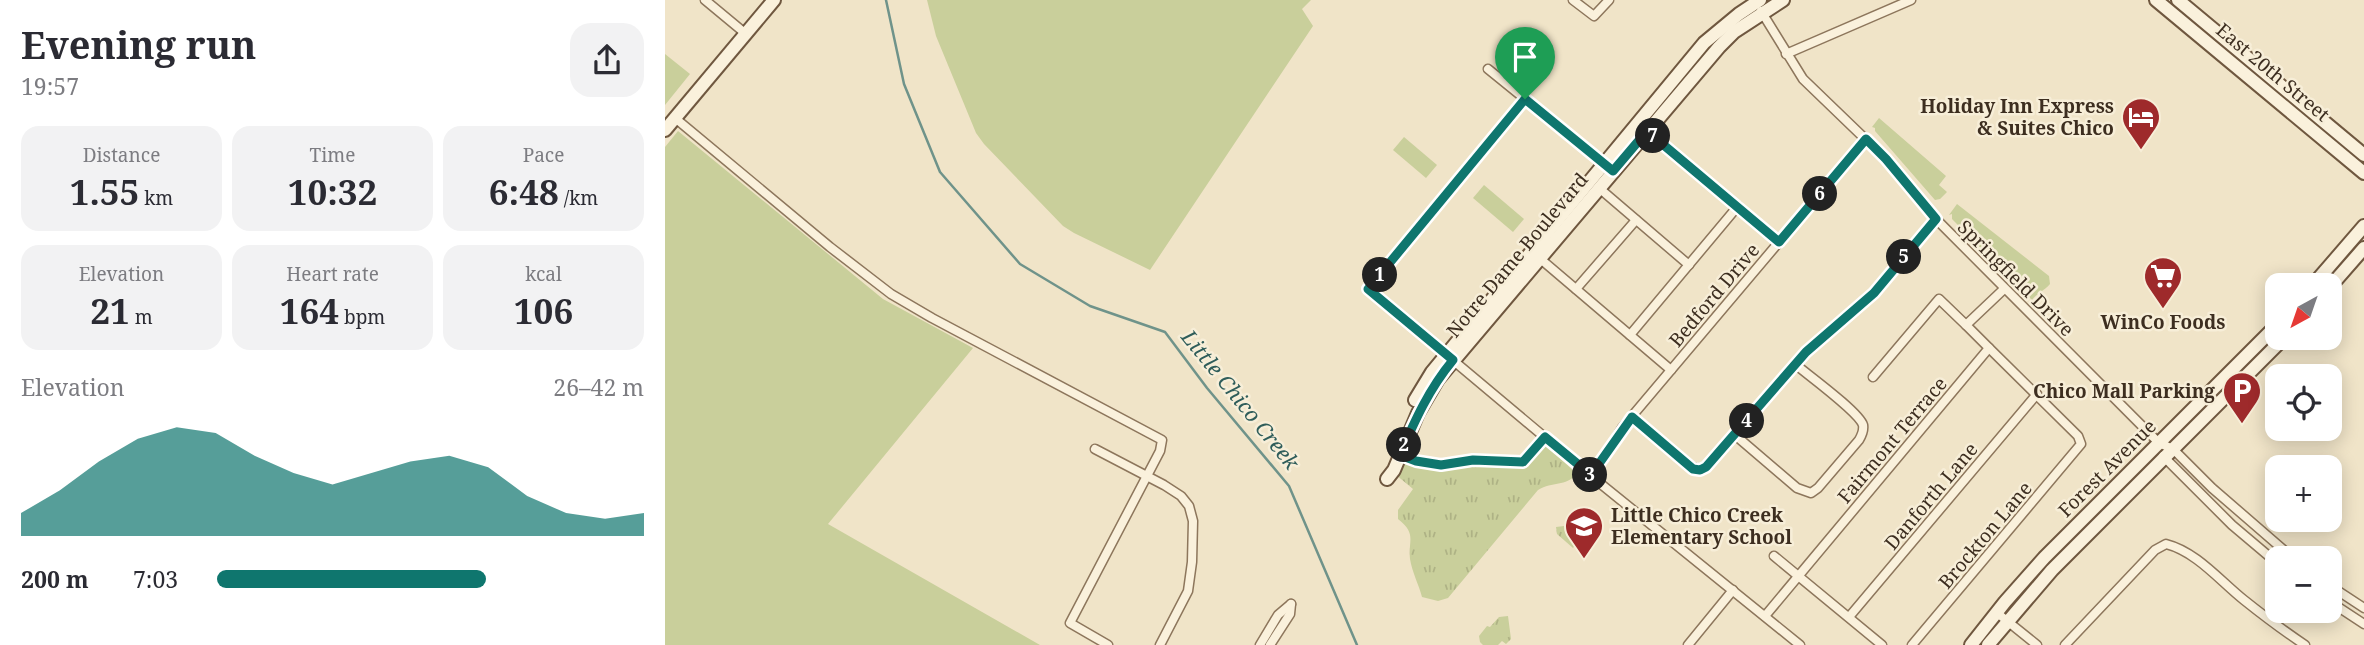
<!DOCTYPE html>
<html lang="en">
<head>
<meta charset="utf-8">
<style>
  body { margin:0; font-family:"Noto Serif",serif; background:#f2f2f3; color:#2b2b33; height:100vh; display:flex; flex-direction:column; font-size:26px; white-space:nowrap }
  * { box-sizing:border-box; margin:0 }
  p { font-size:23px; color:#7c7c81 }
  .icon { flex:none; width:38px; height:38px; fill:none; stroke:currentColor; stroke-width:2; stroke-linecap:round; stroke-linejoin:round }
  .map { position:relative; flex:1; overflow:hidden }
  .side { display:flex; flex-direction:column; background:#fff; width:665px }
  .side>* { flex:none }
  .needle { width:46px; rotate:220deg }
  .fabs { position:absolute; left:1600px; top:273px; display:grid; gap:14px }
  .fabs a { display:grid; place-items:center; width:77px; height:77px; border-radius:14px; background:#fff; box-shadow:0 4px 18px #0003; font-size:35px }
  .pin { position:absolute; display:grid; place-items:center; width:60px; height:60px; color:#fff; margin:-72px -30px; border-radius:50% 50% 50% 0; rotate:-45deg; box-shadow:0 0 7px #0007 }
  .pin .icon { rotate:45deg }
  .km { position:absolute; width:35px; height:35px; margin:-18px; border-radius:50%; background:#222; color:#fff; font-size:19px; line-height:35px; text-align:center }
  .round { display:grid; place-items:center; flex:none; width:74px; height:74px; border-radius:21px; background:#f2f2f3 }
  .headline { display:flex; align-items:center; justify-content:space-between; height:119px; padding:0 21px }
  h1 { font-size:38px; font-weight:700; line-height:52px }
  .metrics { display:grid; grid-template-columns:repeat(3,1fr); gap:10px; height:119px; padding:7px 21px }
  .metrics div { display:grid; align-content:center; border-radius:18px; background:#f2f2f3; text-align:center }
  .metrics b { font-size:35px; font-weight:700 }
  .metrics small { font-size:19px; font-weight:400 }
  .metrics p { font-size:19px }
  .chart { height:196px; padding:14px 21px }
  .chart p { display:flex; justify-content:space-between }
  .chart svg { width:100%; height:126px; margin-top:7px; fill:#0f766e; opacity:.7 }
  ul { padding:0 21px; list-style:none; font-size:23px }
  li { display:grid; grid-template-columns:112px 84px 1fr; align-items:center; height:52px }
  li i { height:18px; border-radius:9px; background:#0f766e }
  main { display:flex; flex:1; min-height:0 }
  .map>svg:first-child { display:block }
  .green { fill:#c9cf9b }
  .park { fill:url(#park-tufts) }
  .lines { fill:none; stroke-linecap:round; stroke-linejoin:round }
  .stream { stroke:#6f938a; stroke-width:2.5 }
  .street-casing { stroke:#8d765c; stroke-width:11 }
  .secondary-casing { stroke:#6f573f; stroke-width:16 }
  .street { stroke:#faf1dc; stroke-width:8 }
  .secondary { stroke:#faf1dc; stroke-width:12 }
  .route-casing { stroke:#fff; stroke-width:14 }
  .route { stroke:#0f766e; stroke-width:9 }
  .labels { text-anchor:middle; stroke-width:5; stroke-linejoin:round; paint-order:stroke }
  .street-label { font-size:19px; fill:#3d2e20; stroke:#f7eed8 }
  .poi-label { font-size:19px; font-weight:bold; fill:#3d2e20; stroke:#f7eed8; text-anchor:end }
  .water-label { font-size:21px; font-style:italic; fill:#2f5d5a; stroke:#f7eed8 }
</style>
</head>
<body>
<main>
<section class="side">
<div class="headline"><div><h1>Evening run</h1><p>19:57</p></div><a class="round"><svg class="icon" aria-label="share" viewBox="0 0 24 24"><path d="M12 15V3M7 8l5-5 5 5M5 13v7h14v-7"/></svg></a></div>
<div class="metrics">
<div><p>Distance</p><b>1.55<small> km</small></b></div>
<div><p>Time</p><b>10:32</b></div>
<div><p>Pace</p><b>6:48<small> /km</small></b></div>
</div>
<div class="metrics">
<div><p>Elevation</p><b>21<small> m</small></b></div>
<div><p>Heart rate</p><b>164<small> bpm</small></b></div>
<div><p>kcal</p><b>106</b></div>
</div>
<div class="chart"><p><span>Elevation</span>26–42 m</p>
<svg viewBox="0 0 160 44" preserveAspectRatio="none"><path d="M0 44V36L10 28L20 18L30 10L40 6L50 8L60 16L70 22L80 26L90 22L100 18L110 16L120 20L130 30L140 36L150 38L160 36V44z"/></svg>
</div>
<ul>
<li><b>200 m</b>7:03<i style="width:63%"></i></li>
</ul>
</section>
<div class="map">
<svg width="1699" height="645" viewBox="0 0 1699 645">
  <defs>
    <pattern id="park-tufts" width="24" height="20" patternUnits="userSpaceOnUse" patternTransform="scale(1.75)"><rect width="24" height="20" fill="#c9cf9b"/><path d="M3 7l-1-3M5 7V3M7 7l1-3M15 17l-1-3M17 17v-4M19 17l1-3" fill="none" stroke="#aeb285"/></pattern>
  </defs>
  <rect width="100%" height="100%" fill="#f0e4c8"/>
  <g class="green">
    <polygon points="262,0 646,0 637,9 648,26 485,270 409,233 398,226 319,144 311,133 271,36"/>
    <polygon points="0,54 25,74 0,105"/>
    <polygon points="1214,118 1281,176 1274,185 1282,192 1275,199 1270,200 1210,131 1210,128 1207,127"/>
    <polygon points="13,131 218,299 308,348 163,524 375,645 0,645 0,147"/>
    <polygon points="739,137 772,165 761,178 728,150"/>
    <polygon points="819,185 859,219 848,232 808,198"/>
    <path d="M1292 204 1384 276 1385 284C1379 291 1372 293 1367 300L1287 219V214L1284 215Z"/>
  </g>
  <g class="park">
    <path d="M878 446H882L912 474C900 487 888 481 873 490L783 598 773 601 757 597C754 585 747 572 745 559 743 540 752 534 733 519V510L748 489 730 474 739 461C766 471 778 465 805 465 823 465 841 466 860 467Z"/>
    <polygon points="907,525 919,534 908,548 892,534 891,527"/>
    <polygon points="843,616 846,639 841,644 837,641 833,645 818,645 815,642 814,636 822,626 825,627 834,617"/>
  </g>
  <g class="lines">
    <polyline class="stream" points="221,0 239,84 275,172 355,264 425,306 500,332 542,388 624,486 692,645"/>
    <defs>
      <g id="street">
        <polyline points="40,0 81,34"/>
        <polyline points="908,0 929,16 944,0"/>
        <polyline points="1096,11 1138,79 1221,159 1271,219 1494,443 1508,449 1547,488 1628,558"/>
        <polyline points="1121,54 1246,0"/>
        <polyline points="823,69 860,99"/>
        <polyline points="10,118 165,247 226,294 267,318 497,440 495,451 405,623 443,645"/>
        <polyline points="981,130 1114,242"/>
        <polyline points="941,165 860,99 703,289 926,476 1135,645"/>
        <polyline points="934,188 1024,265"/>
        <polyline points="872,256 1006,370"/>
        <polyline points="911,289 971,220"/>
        <polyline points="965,335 1073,206"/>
        <polyline points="1208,377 1274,299 1301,325"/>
        <polyline points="967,417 1022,465 1035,470 1041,467 1141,352 1209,293 1271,219"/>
        <path d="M1070 435 1132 488 1146 493 1153 488 1194 440C1197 435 1199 431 1198 425 1194 412 1143 375 1130 364"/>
        <polyline points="430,449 499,485 516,496 524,506 528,521 527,562 523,591 495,645"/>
        <polyline points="729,452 751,461 776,465 808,460 858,462 880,437"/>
        <polyline points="1498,456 1567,525 1612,563"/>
        <polyline points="926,476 936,463 957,428 1201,139"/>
        <polyline points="1109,556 1217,645"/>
        <polyline points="1664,585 1699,608"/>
        <polyline points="1664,601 1699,624"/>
        <polyline points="1331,612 1372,645"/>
        <polyline points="1100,616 1324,348 1301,325 1339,289"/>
        <polyline points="1184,617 1372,394"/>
        <polyline points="595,645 613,615 626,604"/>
        <polyline points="605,645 625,614 626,604"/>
        <polyline points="1023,645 1068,590"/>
        <polyline points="1247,645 1416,444 1413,436 1324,348"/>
        <path d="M1400 645 1490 550 1501 544C1532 552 1555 581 1579 600 1599 616 1619 631 1640 645"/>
      </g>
      <g id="secondary">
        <polyline points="1491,0 1699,173"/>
        <polyline points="1513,0 1699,155"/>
        <polyline points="0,130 109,0"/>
        <polyline points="1648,285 1699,226"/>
        <polyline points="1664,288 1699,248"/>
        <polyline points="750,400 767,372 1039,43 1074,14 1095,0"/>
        <polyline points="722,479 729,470 753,413 773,379 1054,47 1069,32 1118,0"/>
        <polyline points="1306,645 1340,602 1379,558 1612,325"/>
        <polyline points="1323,645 1387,570 1619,338"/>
      </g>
    </defs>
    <use href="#street" class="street-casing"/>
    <use href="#secondary" class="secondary-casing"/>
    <use href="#street" class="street"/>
    <use href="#secondary" class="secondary"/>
  </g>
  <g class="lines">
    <defs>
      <path id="route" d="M860 99 948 171 982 131 1114 242 1201 139 1221 159 1271 219 1209 293 1141 352 1041 467 1035 470 1028 469 967 417 926 475 880 437 858 462 808 460 776 465 751 461 735 455C750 420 764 389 788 360L703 289Z"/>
    </defs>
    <use href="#route" class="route-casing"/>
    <use href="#route" class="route"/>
  </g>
  <defs>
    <symbol id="hotel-pin" viewBox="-11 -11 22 30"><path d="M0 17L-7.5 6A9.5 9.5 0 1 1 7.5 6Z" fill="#9e2a2b" stroke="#f7eed8"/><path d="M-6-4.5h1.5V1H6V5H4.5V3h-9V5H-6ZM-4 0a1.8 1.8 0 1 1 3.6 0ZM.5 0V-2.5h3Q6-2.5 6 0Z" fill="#fff"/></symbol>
    <symbol id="supermarket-pin" viewBox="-11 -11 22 30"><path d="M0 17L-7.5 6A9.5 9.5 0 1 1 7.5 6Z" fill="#9e2a2b" stroke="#f7eed8"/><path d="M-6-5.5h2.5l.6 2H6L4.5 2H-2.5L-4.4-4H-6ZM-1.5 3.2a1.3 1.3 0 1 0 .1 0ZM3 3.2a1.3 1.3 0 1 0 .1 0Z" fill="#fff"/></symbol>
    <symbol id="parking-pin" viewBox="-11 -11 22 30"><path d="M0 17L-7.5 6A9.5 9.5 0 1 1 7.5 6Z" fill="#9e2a2b" stroke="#f7eed8"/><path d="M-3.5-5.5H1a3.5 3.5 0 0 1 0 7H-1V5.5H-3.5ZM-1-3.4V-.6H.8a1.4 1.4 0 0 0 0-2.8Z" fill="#fff"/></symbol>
    <symbol id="school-pin" viewBox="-11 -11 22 30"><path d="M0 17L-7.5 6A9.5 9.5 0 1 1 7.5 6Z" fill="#9e2a2b" stroke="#f7eed8"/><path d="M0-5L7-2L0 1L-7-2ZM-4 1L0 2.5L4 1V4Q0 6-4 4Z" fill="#fff"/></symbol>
  </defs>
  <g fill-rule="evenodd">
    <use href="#hotel-pin" x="1454" y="95" width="44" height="60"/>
    <use href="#supermarket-pin" x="1476" y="254" width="44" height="60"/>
    <use href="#parking-pin" x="1555" y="369" width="44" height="60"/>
    <use href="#school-pin" x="897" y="504" width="44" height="60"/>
  </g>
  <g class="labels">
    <g class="street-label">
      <text transform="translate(1608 72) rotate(40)" y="7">East 20th Street</text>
      <text transform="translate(852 255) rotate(-50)" y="7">Notre Dame Boulevard</text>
      <text transform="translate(1351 278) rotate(45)" y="7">Springfield Drive</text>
      <text transform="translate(1049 295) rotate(-50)" y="7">Bedford Drive</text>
      <text transform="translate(1227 440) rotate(-50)" y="7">Fairmont Terrace</text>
      <text transform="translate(1442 468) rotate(-45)" y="7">Forest Avenue</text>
      <text transform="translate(1266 496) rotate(-50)" y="7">Danforth Lane</text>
      <text transform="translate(1320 535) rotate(-50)" y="7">Brockton Lane</text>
    </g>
    <g class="poi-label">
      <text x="1449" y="113">Holiday Inn Express<tspan x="1449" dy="22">&amp; Suites Chico</tspan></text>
      <text x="1498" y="329" text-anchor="middle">WinCo Foods</text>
      <text x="1550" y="398">Chico Mall Parking</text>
      <text x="946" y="522" text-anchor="start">Little Chico Creek<tspan x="946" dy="22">Elementary School</tspan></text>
    </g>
    <g class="water-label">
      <text transform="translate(575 400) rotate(51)" y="7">Little Chico Creek</text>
    </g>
  </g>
</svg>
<div class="fabs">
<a><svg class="needle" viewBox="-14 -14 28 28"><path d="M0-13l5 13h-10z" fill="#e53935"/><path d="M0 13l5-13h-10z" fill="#7c7c81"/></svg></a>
<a><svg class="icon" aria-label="locate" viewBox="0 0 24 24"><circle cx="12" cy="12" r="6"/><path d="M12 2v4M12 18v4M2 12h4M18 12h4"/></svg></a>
<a>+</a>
<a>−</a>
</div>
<div class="pin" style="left:860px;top:99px;background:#1e9e55"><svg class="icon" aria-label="arrive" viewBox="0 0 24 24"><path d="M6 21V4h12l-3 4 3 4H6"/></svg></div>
<b class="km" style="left:715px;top:275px">1</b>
<b class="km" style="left:739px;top:445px">2</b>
<b class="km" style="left:925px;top:475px">3</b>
<b class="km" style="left:1082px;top:421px">4</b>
<b class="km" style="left:1239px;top:257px">5</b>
<b class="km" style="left:1155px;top:194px">6</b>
<b class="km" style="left:988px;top:136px">7</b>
</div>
</main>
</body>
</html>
